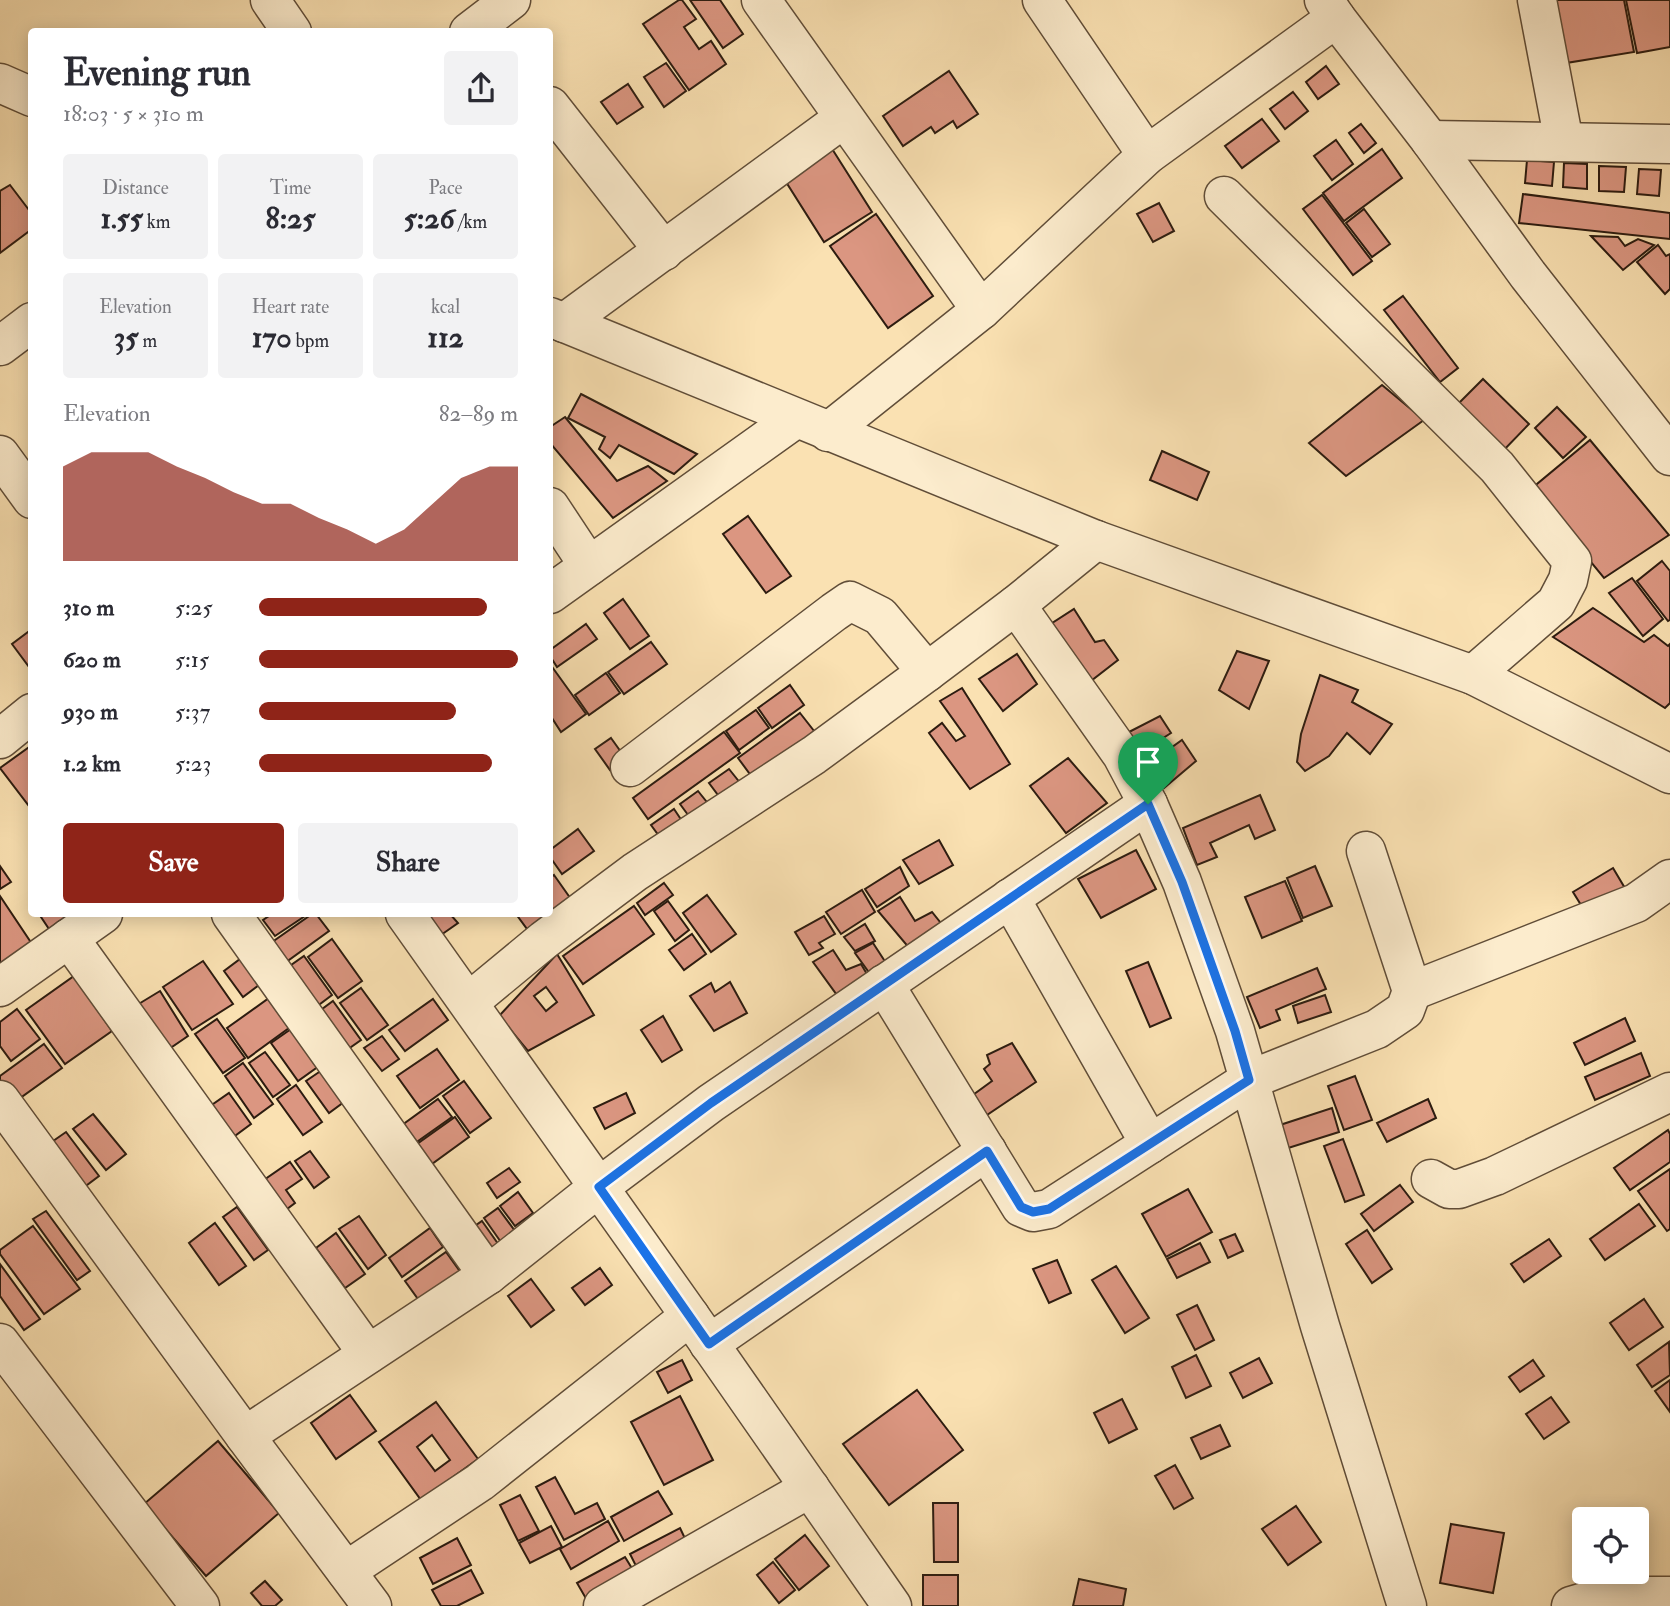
<!DOCTYPE html>
<html lang="en">
<head>
<meta charset="utf-8">
<style>
  body { margin:0; font-family:"IM FELL Double Pica",serif; background:#f2f2f3; color:#2b2b33; height:100vh; display:flex; flex-direction:column; font-size:26px; white-space:nowrap }
  * { box-sizing:border-box; margin:0 }
  p { font-size:23px; color:#7c7c81 }
  .icon { flex:none; width:38px; height:38px; fill:none; stroke:currentColor; stroke-width:2; stroke-linecap:round; stroke-linejoin:round }
  .map { position:relative; flex:1; overflow:hidden }
  .sheet { position:absolute; left:28px; top:28px; width:525px; height:889px; display:flex; flex-direction:column; background:#fff; border-radius:7px; box-shadow:0 4px 18px #0003 }
  .sheet>* { flex:none }
  .controls { position:absolute; left:1572px; top:1507px; display:grid; gap:14px }
  .controls a { display:grid; place-items:center; width:77px; height:77px; border-radius:7px; background:#fff; box-shadow:0 4px 18px #0003; font-size:35px }
  .pin { position:absolute; display:grid; place-items:center; width:60px; height:60px; color:#fff; margin:-72px -30px; border-radius:50% 50% 50% 0; rotate:-45deg; box-shadow:0 0 7px #0007 }
  .pin .icon { rotate:45deg }
  .round { display:grid; place-items:center; flex:none; width:74px; height:74px; border-radius:7px; background:#f2f2f3 }
  .headline { display:flex; align-items:center; justify-content:space-between; height:119px; padding:0 35px }
  h1 { font-size:38px; font-weight:800; line-height:52px }
  .stats { display:grid; grid-template-columns:repeat(3,1fr); gap:10px; height:119px; padding:7px 35px }
  .stats div { display:grid; align-content:center; border-radius:7px; background:#f2f2f3; text-align:center }
  .stats b { font-size:30px; font-weight:800 }
  .stats small { font-size:19px; font-weight:400 }
  .stats p { font-size:19px }
  .chart { height:196px; padding:14px 35px }
  .chart p { display:flex; justify-content:space-between }
  .chart svg { width:100%; height:126px; margin-top:7px; fill:#8f2418; opacity:.7 }
  .cta { display:flex; gap:14px; margin-top:auto; padding:14px 35px }
  .cta a { flex:1; height:80px; border-radius:7px; background:#8f2418; color:#fff; font-size:28px; font-weight:800; line-height:80px; text-align:center }
  .cta a+a { background:#f2f2f3; color:#2b2b33 }
  ul { padding:0 35px; list-style:none; font-size:23px }
  li { display:grid; grid-template-columns:112px 84px 1fr; align-items:center; height:52px }
  li i { height:18px; border-radius:9px; background:#8f2418 }
  .map>svg:first-child { display:block }
  .building { fill:#db9681; stroke:#2d1c10; stroke-width:2; fill-rule:evenodd }
  .lines { fill:none; stroke-linecap:round; stroke-linejoin:round }
  .minor-casing { stroke:#604d38; stroke-width:41 }
  .tertiary-casing { stroke:#604d38; stroke-width:41 }
  .minor { stroke:#fceccd; stroke-width:38 }
  .tertiary { stroke:#fceccd; stroke-width:38 }
  .route-casing { stroke:#fff; stroke-width:14 }
  .route { stroke:#1a73e8; stroke-width:9 }
</style>
</head>
<body>
<div class="map">
<svg width="1670" height="1606" viewBox="0 0 1670 1606">
  <rect width="100%" height="100%" fill="#fae1b2"/>
  <filter id="stains"><feTurbulence type="fractalNoise" baseFrequency=".00286" numOctaves="4"/><feColorMatrix values="0 0 0 0 .2 0 0 0 0 .09 0 0 0 0 .02 0 0 0 .5 -.17"/></filter>
  <radialGradient id="worn" r=".72"><stop offset=".6" stop-color="#630" stop-opacity="0"/><stop offset="1" stop-color="#630" stop-opacity=".3"/></radialGradient>
  <g class="building">
    <polygon points="679,0 682,0 696,19 684,27 699,49 711,41 726,64 689,90 643,24"/>
    <polygon points="690,0 720,0 743,34 723,48"/>
    <polygon points="1553,0 1624,0 1634,52 1566,63"/>
    <polygon points="1626,0 1670,0 1670,47 1637,53"/>
    <polygon points="666,63 686,91 664,107 644,77"/>
    <polygon points="1326,66 1339,84 1318,99 1306,82"/>
    <polygon points="949,71 978,114 957,128 953,121 935,133 931,127 903,146 883,116"/>
    <polygon points="628,84 643,107 617,124 601,102"/>
    <polygon points="1293,92 1308,111 1285,129 1270,109"/>
    <polygon points="1262,119 1279,141 1242,168 1225,146"/>
    <polygon points="1361,124 1376,143 1364,153 1349,133"/>
    <polygon points="1336,140 1353,164 1332,180 1314,156"/>
    <polygon points="829,144 872,212 824,242 781,174"/>
    <polygon points="1382,149 1402,178 1344,221 1323,193"/>
    <polygon points="1527,160 1554,162 1552,186 1525,183"/>
    <polygon points="1564,163 1587,164 1587,189 1563,187"/>
    <polygon points="1599,166 1626,167 1624,192 1599,191"/>
    <polygon points="1639,169 1661,170 1659,196 1637,194"/>
    <polygon points="10,185 32,214 32,229 0,253 0,191"/>
    <polygon points="1523,194 1670,213 1670,239 1519,223"/>
    <polygon points="1322,195 1372,261 1353,275 1303,209"/>
    <polygon points="1159,203 1174,231 1153,242 1137,214"/>
    <polygon points="1364,209 1390,244 1372,257 1346,223"/>
    <polygon points="876,214 933,296 888,328 830,246"/>
    <polygon points="1591,236 1618,237 1625,246 1638,239 1654,245 1623,270"/>
    <polygon points="1658,245 1666,256 1670,254 1670,289 1665,294 1637,262"/>
    <polygon points="1403,296 1458,368 1440,382 1384,310"/>
    <polygon points="1483,379 1529,424 1500,454 1454,408"/>
    <polygon points="1382,385 1424,420 1346,476 1309,443"/>
    <polygon points="581,394 697,454 674,474 619,445 610,458 599,449 605,437 568,418"/>
    <polygon points="1557,407 1586,437 1563,458 1535,428"/>
    <polygon points="565,417 617,481 648,466 667,481 613,518 550,443 550,427"/>
    <polygon points="1590,440 1669,535 1604,578 1531,489"/>
    <polygon points="1162,451 1209,472 1197,500 1150,480"/>
    <polygon points="748,516 791,576 766,593 723,534"/>
    <polygon points="1662,561 1670,571 1670,620 1668,621 1637,581"/>
    <polygon points="1632,578 1663,619 1643,636 1609,593"/>
    <polygon points="623,599 649,636 630,649 604,613"/>
    <polygon points="1593,608 1644,642 1654,635 1668,646 1670,644 1670,703 1665,708 1553,637"/>
    <polygon points="1074,609 1095,642 1104,640 1118,660 1087,684 1046,627"/>
    <polygon points="586,624 597,639 557,667 550,656 550,650"/>
    <polygon points="32,629 32,671 12,644"/>
    <polygon points="651,642 667,664 624,694 608,672"/>
    <polygon points="1237,651 1269,661 1249,709 1219,690"/>
    <polygon points="1017,654 1037,684 1003,711 979,679"/>
    <polygon points="550,664 586,714 561,732 550,715"/>
    <polygon points="606,673 620,693 589,715 575,695"/>
    <polygon points="1320,675 1358,690 1352,702 1392,724 1370,754 1347,733 1329,756 1305,771 1297,762 1301,734"/>
    <polygon points="790,685 804,705 772,728 758,708"/>
    <polygon points="962,688 1010,764 970,789 929,733 942,723 956,741 965,736 940,701"/>
    <polygon points="756,710 769,728 739,750 726,731"/>
    <polygon points="800,713 818,736 755,781 738,758"/>
    <polygon points="1160,716 1171,733 1141,752 1129,732"/>
    <polygon points="724,732 740,753 648,819 633,798"/>
    <polygon points="611,738 626,759 610,770 595,749"/>
    <polygon points="1182,740 1196,761 1164,788 1144,759 1156,749 1161,755"/>
    <polygon points="32,745 32,810 0,768"/>
    <polygon points="1068,758 1107,803 1066,833 1030,786"/>
    <polygon points="729,769 741,784 721,799 709,783"/>
    <polygon points="698,791 710,806 691,819 680,804"/>
    <polygon points="1260,795 1275,830 1255,839 1249,825 1210,843 1217,857 1197,865 1183,828"/>
    <polygon points="674,809 684,824 662,840 651,825"/>
    <polygon points="578,829 594,851 562,874 550,857 550,850"/>
    <polygon points="939,840 953,865 919,884 903,860"/>
    <polygon points="1136,850 1156,889 1101,918 1078,879"/>
    <polygon points="0,866 11,882 0,889"/>
    <polygon points="1315,866 1332,906 1303,918 1287,878"/>
    <polygon points="900,867 909,886 877,907 865,889"/>
    <polygon points="1613,868 1629,895 1589,918 1573,892"/>
    <polygon points="554,875 573,902 530,933 516,914 550,914 550,878"/>
    <polygon points="1285,881 1302,921 1262,938 1245,897"/>
    <polygon points="664,883 673,895 645,915 637,903"/>
    <polygon points="862,890 875,912 841,934 826,912"/>
    <polygon points="707,895 736,934 711,952 683,913"/>
    <polygon points="0,896 40,956 0,979"/>
    <polygon points="900,897 915,921 932,912 944,927 910,949 878,911"/>
    <polygon points="668,901 689,930 675,941 654,911"/>
    <polygon points="634,906 654,934 583,984 563,956"/>
    <polygon points="39,914 90,914 57,941"/>
    <polygon points="272,914 308,914 275,936 263,920"/>
    <polygon points="312,914 316,914 329,931 282,965 268,945"/>
    <polygon points="425,914 450,914 458,923 441,935"/>
    <polygon points="824,916 835,934 819,943 823,948 809,955 795,932"/>
    <polygon points="865,924 875,941 855,951 844,937"/>
    <polygon points="692,934 706,954 684,970 669,950"/>
    <polygon points="332,939 362,981 338,998 308,957"/>
    <polygon points="873,943 888,966 873,978 855,953"/>
    <polygon points="833,950 846,970 861,964 871,981 842,1002 813,962"/>
    <path d="M557 954 594 1015 528 1051 499 1016ZM546 987 557 1002 546 1011 534 996Z"/>
    <polygon points="304,956 332,995 312,1010 284,970"/>
    <polygon points="240,959 259,985 243,997 224,971"/>
    <polygon points="203,961 233,1004 192,1030 163,987"/>
    <polygon points="1148,962 1171,1018 1150,1027 1126,971"/>
    <polygon points="1317,968 1326,989 1276,1010 1280,1020 1260,1028 1247,997"/>
    <polygon points="74,976 112,1031 65,1064 26,1010"/>
    <polygon points="730,982 747,1013 714,1031 690,996 711,983 715,992"/>
    <polygon points="361,988 388,1025 367,1040 340,1003"/>
    <polygon points="160,991 188,1036 166,1051 137,1005"/>
    <polygon points="1325,995 1331,1012 1298,1023 1293,1006"/>
    <polygon points="269,998 289,1028 248,1058 227,1028"/>
    <polygon points="433,999 448,1020 405,1051 389,1030"/>
    <polygon points="333,1001 361,1040 341,1054 314,1015"/>
    <polygon points="17,1009 40,1039 11,1061 0,1046 0,1022"/>
    <polygon points="663,1016 682,1050 662,1062 641,1030"/>
    <polygon points="1625,1018 1635,1041 1585,1065 1574,1043"/>
    <polygon points="217,1019 245,1058 223,1073 195,1034"/>
    <polygon points="291,1029 319,1066 298,1081 271,1043"/>
    <polygon points="382,1036 399,1059 382,1071 364,1048"/>
    <polygon points="1012,1043 1036,1082 978,1121 966,1100 992,1081 984,1069 990,1064 987,1055"/>
    <polygon points="44,1044 62,1068 9,1106 0,1094 0,1076"/>
    <polygon points="437,1049 459,1080 420,1108 397,1076"/>
    <polygon points="265,1052 290,1085 273,1097 249,1063"/>
    <polygon points="1641,1053 1650,1076 1595,1100 1585,1077"/>
    <polygon points="243,1063 273,1104 254,1118 225,1076"/>
    <polygon points="325,1068 348,1099 329,1113 306,1081"/>
    <polygon points="1355,1076 1372,1120 1344,1130 1328,1086"/>
    <polygon points="464,1081 491,1118 470,1133 443,1096"/>
    <polygon points="296,1085 322,1122 303,1135 277,1099"/>
    <polygon points="229,1093 251,1124 228,1141 206,1109"/>
    <polygon points="626,1093 635,1113 605,1129 594,1108"/>
    <polygon points="438,1099 452,1117 411,1146 398,1128"/>
    <polygon points="1428,1099 1436,1118 1387,1142 1377,1123"/>
    <polygon points="1332,1108 1339,1132 1285,1149 1277,1126"/>
    <polygon points="93,1114 126,1154 106,1170 73,1129"/>
    <polygon points="455,1117 469,1137 425,1169 410,1149"/>
    <polygon points="1668,1130 1670,1134 1670,1162 1630,1190 1614,1168"/>
    <polygon points="66,1132 99,1176 79,1191 46,1146"/>
    <polygon points="1343,1139 1364,1195 1345,1202 1324,1146"/>
    <polygon points="310,1151 329,1177 314,1188 295,1161"/>
    <polygon points="290,1162 302,1179 286,1190 295,1203 283,1212 261,1182"/>
    <polygon points="509,1168 520,1182 497,1198 487,1183"/>
    <polygon points="1670,1169 1670,1229 1667,1231 1638,1191"/>
    <polygon points="1400,1185 1413,1202 1374,1231 1361,1214"/>
    <polygon points="1188,1189 1212,1232 1166,1257 1142,1214"/>
    <polygon points="518,1192 533,1213 515,1226 500,1206"/>
    <polygon points="1639,1204 1655,1226 1605,1260 1590,1239"/>
    <polygon points="237,1207 268,1250 254,1260 223,1217"/>
    <polygon points="498,1208 518,1235 503,1245 484,1218"/>
    <polygon points="46,1211 90,1271 77,1280 33,1219"/>
    <polygon points="359,1216 386,1255 368,1269 339,1229"/>
    <polygon points="482,1221 501,1248 489,1257 469,1230"/>
    <polygon points="215,1223 246,1266 219,1285 189,1243"/>
    <polygon points="33,1226 80,1289 44,1314 0,1254 0,1250"/>
    <polygon points="430,1228 443,1247 402,1277 389,1258"/>
    <polygon points="1367,1230 1392,1269 1372,1283 1346,1244"/>
    <polygon points="336,1233 365,1274 345,1288 316,1248"/>
    <polygon points="1235,1234 1243,1251 1228,1258 1220,1240"/>
    <polygon points="1549,1239 1561,1256 1524,1282 1511,1264"/>
    <polygon points="1200,1243 1210,1262 1177,1278 1167,1259"/>
    <polygon points="446,1252 464,1277 423,1306 405,1281"/>
    <polygon points="1057,1260 1071,1293 1049,1303 1033,1269"/>
    <polygon points="0,1264 40,1319 24,1330 0,1296"/>
    <polygon points="1116,1266 1149,1318 1125,1333 1092,1280"/>
    <polygon points="600,1268 612,1285 585,1305 572,1288"/>
    <polygon points="531,1279 554,1310 531,1327 508,1296"/>
    <polygon points="1644,1299 1663,1327 1629,1350 1610,1323"/>
    <polygon points="1197,1305 1214,1340 1195,1350 1177,1315"/>
    <polygon points="1669,1342 1670,1375 1652,1387 1637,1365"/>
    <polygon points="1196,1355 1211,1386 1186,1398 1172,1367"/>
    <polygon points="1259,1358 1272,1383 1243,1398 1230,1373"/>
    <polygon points="682,1360 692,1380 668,1393 657,1372"/>
    <polygon points="1533,1360 1544,1376 1520,1392 1509,1377"/>
    <polygon points="1670,1380 1670,1412 1655,1391"/>
    <polygon points="917,1390 963,1450 889,1505 843,1444"/>
    <polygon points="350,1395 376,1431 336,1459 311,1423"/>
    <polygon points="680,1396 713,1460 664,1485 631,1422"/>
    <polygon points="1551,1397 1569,1422 1544,1439 1526,1414"/>
    <polygon points="1122,1399 1137,1429 1109,1443 1094,1413"/>
    <path d="M436 1402 478 1459 421 1500 379 1442ZM432 1435 450 1460 435 1471 417 1447Z"/>
    <polygon points="1220,1425 1230,1446 1201,1459 1191,1438"/>
    <polygon points="218,1441 279,1513 206,1576 144,1504"/>
    <polygon points="1175,1465 1193,1498 1174,1509 1155,1476"/>
    <polygon points="555,1477 575,1514 597,1503 605,1519 564,1540 536,1487"/>
    <polygon points="658,1491 672,1514 624,1541 611,1517"/>
    <polygon points="520,1495 539,1531 518,1541 500,1505"/>
    <polygon points="933,1503 958,1503 958,1562 934,1562"/>
    <polygon points="1296,1506 1321,1542 1288,1565 1262,1529"/>
    <polygon points="608,1521 619,1541 571,1569 560,1549"/>
    <polygon points="1451,1524 1504,1533 1493,1593 1440,1583"/>
    <polygon points="551,1526 562,1547 530,1563 519,1543"/>
    <polygon points="680,1528 690,1549 640,1574 630,1554"/>
    <polygon points="805,1535 829,1566 799,1590 775,1559"/>
    <polygon points="457,1538 471,1565 433,1584 420,1558"/>
    <polygon points="625,1557 636,1575 588,1602 577,1583"/>
    <polygon points="773,1562 795,1590 779,1603 757,1575"/>
    <polygon points="471,1570 483,1593 457,1606 441,1606 432,1590"/>
    <rect x="923" y="1575" width="35" height="31"/>
    <polygon points="1079,1579 1126,1589 1123,1606 1073,1606"/>
    <polygon points="265,1581 282,1600 275,1606 262,1606 251,1593"/>
  </g>
  <g class="lines">
    <defs>
      <g id="minor">
        <polyline points="270,0 292,32"/>
        <polyline points="761,0 981,310"/>
        <polyline points="1042,0 1147,155"/>
        <polyline points="1324,0 1336,18 1430,140 1528,275 1670,456"/>
        <polyline points="1537,0 1564,142"/>
        <polyline points="469,32 511,0"/>
        <polyline points="550,106 664,251"/>
        <polyline points="1430,140 1670,144"/>
        <polyline points="1224,196 1497,467 1572,561 1568,580 1556,603 1473,675"/>
        <polyline points="564,323 844,118"/>
        <polyline points="0,346 32,322"/>
        <polyline points="828,432 981,310 1147,155 1336,18"/>
        <polyline points="0,455 32,499"/>
        <polyline points="550,507 589,566"/>
        <polyline points="550,594 795,419"/>
        <polyline points="1016,605 1122,755 1148,804 1182,882 1235,1031 1320,1326 1407,1606"/>
        <polyline points="0,739 32,713"/>
        <polyline points="630,767 834,612 850,601 880,616 927,672"/>
        <polyline points="1010,898 1150,1144"/>
        <polyline points="231,914 488,1275"/>
        <polyline points="405,914 690,1316 892,1606"/>
        <polyline points="69,938 368,1354"/>
        <polyline points="884,984 1021,1207 1033,1212 1049,1209 1249,1080 1377,1029 1405,1010 1412,991 1366,851"/>
        <polyline points="0,987 103,914"/>
        <polyline points="1412,991 1636,903 1670,879"/>
        <polyline points="469,1002 544,940 635,872 814,755 927,672 1016,605 1096,540"/>
        <polyline points="0,1100 245,1436 372,1606"/>
        <polyline points="1431,1179 1449,1189 1459,1189 1495,1176 1670,1092"/>
        <polyline points="0,1343 200,1606"/>
        <polyline points="709,1344 987,1151"/>
        <polyline points="245,1436 488,1275 599,1187 711,1103 1148,804"/>
        <polyline points="346,1571 480,1482 690,1316"/>
        <polyline points="603,1606 810,1488"/>
        <polyline points="1571,1606 1605,1596 1670,1596"/>
      </g>
      <g id="tertiary">
        <polyline points="0,83 32,97"/>
        <polyline points="550,317 1096,540 1473,675 1670,774"/>
      </g>
    </defs>
    <use href="#minor" class="minor-casing"/>
    <use href="#tertiary" class="tertiary-casing"/>
    <use href="#minor" class="minor"/>
    <use href="#tertiary" class="tertiary"/>
  </g>
  <g class="lines">
    <defs>
      <polygon id="route" points="1148,804 1182,882 1235,1031 1249,1080 1049,1209 1033,1212 1021,1207 987,1151 709,1344 599,1187 711,1103"/>
    </defs>
    <use href="#route" class="route-casing"/>
    <use href="#route" class="route"/>
  </g>
  <rect width="100%" height="100%" filter="url(#stains)"/>
  <rect width="100%" height="100%" fill="url(#worn)"/>
</svg>
<div class="controls">
<a><svg class="icon" aria-label="locate" viewBox="0 0 24 24"><circle cx="12" cy="12" r="6"/><path d="M12 2v4M12 18v4M2 12h4M18 12h4"/></svg></a>
</div>
<div class="pin" style="left:1148px;top:804px;background:#1e9e55"><svg class="icon" aria-label="arrive" viewBox="0 0 24 24"><path d="M6 21V4h12l-3 4 3 4H6"/></svg></div>
<section class="sheet">
<div class="headline"><div><h1>Evening run</h1><p>18:03 · 5 × 310 m</p></div><a class="round"><svg class="icon" aria-label="share" viewBox="0 0 24 24"><path d="M12 15V3M7 8l5-5 5 5M5 13v7h14v-7"/></svg></a></div>
<div class="stats">
<div><p>Distance</p><b>1.55<small> km</small></b></div>
<div><p>Time</p><b>8:25</b></div>
<div><p>Pace</p><b>5:26<small> /km</small></b></div>
</div>
<div class="stats">
<div><p>Elevation</p><b>35<small> m</small></b></div>
<div><p>Heart rate</p><b>170<small> bpm</small></b></div>
<div><p>kcal</p><b>112</b></div>
</div>
<div class="chart"><p><span>Elevation</span>82–89 m</p>
<svg viewBox="0 0 160 44" preserveAspectRatio="none"><path d="M0 44V11L10 6L20 6L30 6L40 11L50 15L60 20L70 24L80 24L90 29L100 33L110 38L120 33L130 24L140 15L150 11L160 11V44z"/></svg>
</div>
<ul>
<li><b>310 m</b>5:25<i style="width:88%"></i></li>
<li><b>620 m</b>5:15<i style="width:100%"></i></li>
<li><b>930 m</b>5:37<i style="width:76%"></i></li>
<li><b>1.2 km</b>5:23<i style="width:90%"></i></li>
</ul>
<div class="cta"><a>Save</a><a>Share</a></div>
</section>
</div>
</body>
</html>
